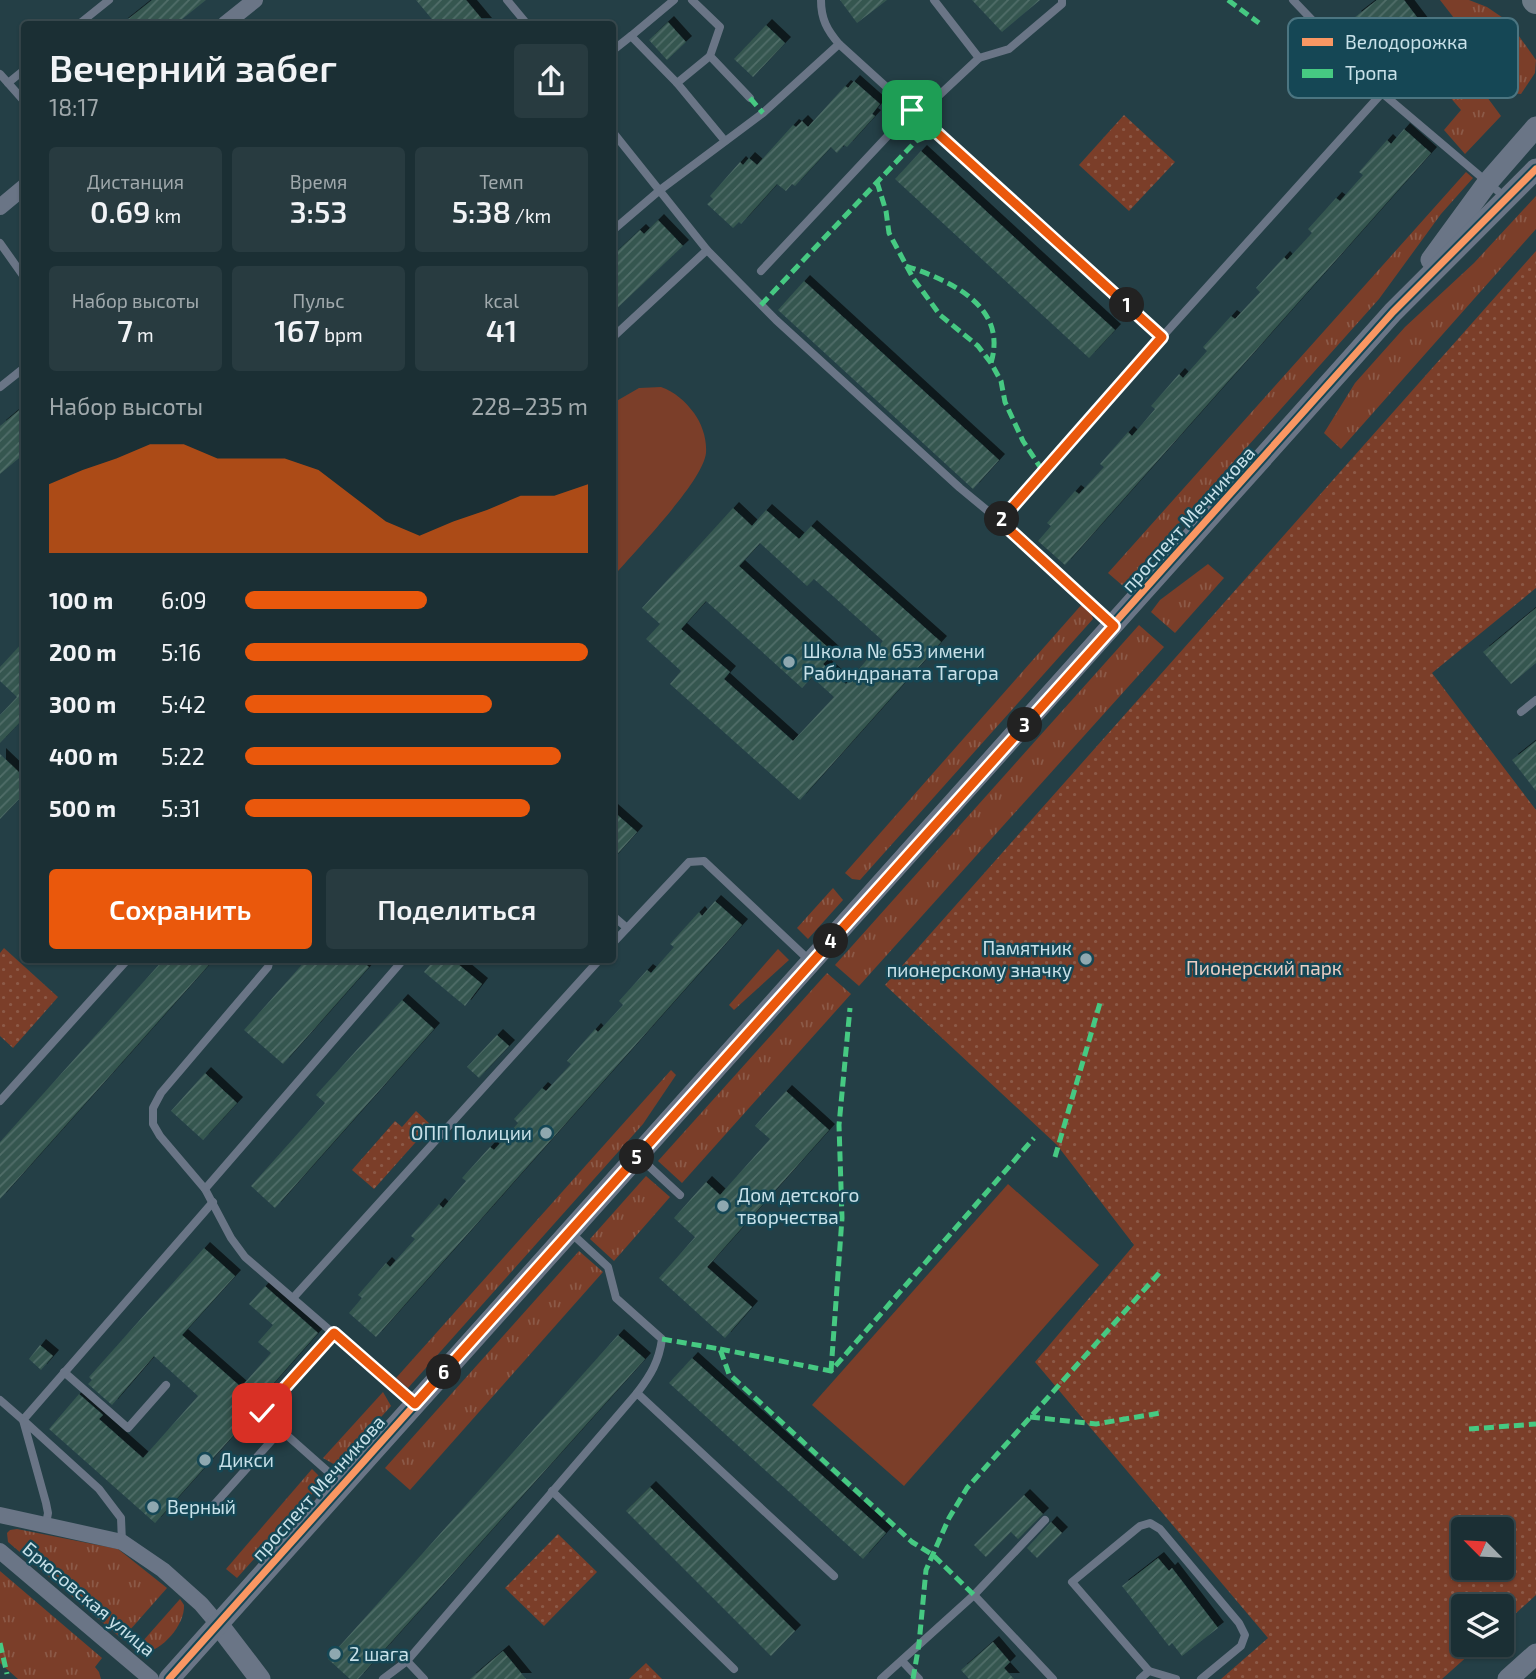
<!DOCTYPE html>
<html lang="ru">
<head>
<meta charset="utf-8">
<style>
  body { margin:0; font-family:"Exo 2",sans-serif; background:#283b40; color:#f1f3f6; height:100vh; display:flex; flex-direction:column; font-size:26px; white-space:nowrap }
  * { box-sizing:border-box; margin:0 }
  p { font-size:23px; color:#a0a9ac }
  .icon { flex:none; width:38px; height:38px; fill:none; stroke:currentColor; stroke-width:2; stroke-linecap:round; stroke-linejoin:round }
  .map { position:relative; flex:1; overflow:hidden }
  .sheet { position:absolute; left:21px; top:21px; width:595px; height:942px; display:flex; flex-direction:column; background:#1b2f34; border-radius:7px; box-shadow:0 2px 5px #0004,0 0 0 2px #394a4f }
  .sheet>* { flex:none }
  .needle { width:46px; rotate:294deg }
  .fabs { position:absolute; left:1451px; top:1517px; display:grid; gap:14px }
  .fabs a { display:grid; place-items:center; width:63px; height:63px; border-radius:7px; background:#1b2f34; box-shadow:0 2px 5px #0004,0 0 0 2px #394a4f; font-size:35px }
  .pin { position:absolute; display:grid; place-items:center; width:60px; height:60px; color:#fff; margin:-30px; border-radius:14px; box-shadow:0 4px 10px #0006 }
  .km { position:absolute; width:35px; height:35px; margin:-18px; border-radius:50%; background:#222; color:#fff; font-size:19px; line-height:35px; text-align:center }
  .round { display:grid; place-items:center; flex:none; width:74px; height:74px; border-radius:7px; background:#283b40 }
  .headline { display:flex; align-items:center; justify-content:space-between; height:119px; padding:0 28px }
  h1 { font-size:38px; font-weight:600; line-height:52px }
  .metrics { display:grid; grid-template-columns:repeat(3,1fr); gap:10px; height:119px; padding:7px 28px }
  .metrics div { display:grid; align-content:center; border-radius:7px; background:#283b40; text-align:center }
  .metrics b { font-size:30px; font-weight:600 }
  .metrics small { font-size:19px; font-weight:400 }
  .metrics p { font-size:19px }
  .chart { height:196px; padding:14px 28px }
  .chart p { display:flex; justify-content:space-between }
  .chart svg { width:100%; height:126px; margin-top:7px; fill:#ea580c; opacity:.7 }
  .cta { display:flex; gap:14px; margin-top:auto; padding:14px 28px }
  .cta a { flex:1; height:80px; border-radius:7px; background:#ea580c; color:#fff; font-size:28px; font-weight:600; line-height:80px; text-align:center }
  .cta a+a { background:#283b40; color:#f1f3f6 }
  ul { padding:0 28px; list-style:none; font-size:23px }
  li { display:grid; grid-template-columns:112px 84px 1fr; align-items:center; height:52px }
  li i { height:18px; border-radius:9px; background:#ea580c }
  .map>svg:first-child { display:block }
  .grass { fill:url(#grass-tufts) }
  .park { fill:url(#park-dots); fill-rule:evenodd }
  .garden { fill:#7b3e29 }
  .building { fill:url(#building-hatch); fill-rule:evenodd; filter:url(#shadow) }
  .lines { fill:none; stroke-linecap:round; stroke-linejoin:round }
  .service { stroke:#6a7586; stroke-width:8 }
  .minor { stroke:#6a7586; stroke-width:16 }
  .tertiary { stroke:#6a7586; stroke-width:21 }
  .primary { stroke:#6d7b87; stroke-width:26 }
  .quiet { stroke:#46c982; stroke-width:5; stroke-dasharray:10 5; stroke-linecap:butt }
  .cycleway-casing { stroke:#154755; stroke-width:11 }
  .cycleway { stroke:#f99763; stroke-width:7 }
  .route-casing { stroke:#fff; stroke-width:14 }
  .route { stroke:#ea580c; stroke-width:9 }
  .poi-dot { fill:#8fa8b0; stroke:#154755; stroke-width:2.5 }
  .labels { text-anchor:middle; stroke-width:5; stroke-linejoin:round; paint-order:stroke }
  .street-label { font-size:19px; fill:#c8e1e9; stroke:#154755 }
  .poi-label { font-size:19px; fill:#c8e1e9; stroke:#154755; text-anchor:start }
  .park-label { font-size:19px; fill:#ebcec4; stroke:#154755 }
  .key { fill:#154755; stroke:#4b7581; stroke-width:2 }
  .key-label { font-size:19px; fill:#c8e1e9 }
</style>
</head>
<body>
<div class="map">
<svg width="1536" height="1679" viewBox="0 0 1536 1679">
  <defs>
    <pattern id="grass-tufts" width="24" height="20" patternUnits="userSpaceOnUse" patternTransform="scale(1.75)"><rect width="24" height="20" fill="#7b3e29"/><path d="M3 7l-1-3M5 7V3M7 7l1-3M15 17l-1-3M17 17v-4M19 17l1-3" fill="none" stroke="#8c5a48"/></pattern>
    <pattern id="park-dots" width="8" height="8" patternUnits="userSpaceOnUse" patternTransform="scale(1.75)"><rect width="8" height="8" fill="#7b3e29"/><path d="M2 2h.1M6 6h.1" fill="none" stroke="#8c5a48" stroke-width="1.8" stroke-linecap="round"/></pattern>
    <pattern id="building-hatch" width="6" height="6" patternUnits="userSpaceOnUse" patternTransform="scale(1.75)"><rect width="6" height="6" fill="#355650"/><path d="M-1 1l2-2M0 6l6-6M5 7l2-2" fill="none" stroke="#516e69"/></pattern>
    <filter id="shadow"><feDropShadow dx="6" dy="-6" stdDeviation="0" flood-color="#0009"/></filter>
  </defs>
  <rect width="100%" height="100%" fill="#243f46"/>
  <g class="grass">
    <polygon points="1440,0 1469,0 1487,7 1509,22 1536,60 1535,73 1521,94 1512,93"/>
    <polygon points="1473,78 1501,116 1465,154 1444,130 1461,110 1449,96"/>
    <polygon points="1466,172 1473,178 1441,214 1379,299 1123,586 1108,573"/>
    <polygon points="1536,196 1536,229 1341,449 1324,433 1355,383 1405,327 1474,263"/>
    <polygon points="1208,564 1224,578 1175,633 1151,612 1160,600"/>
    <polygon points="1083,603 1090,610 1093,619 860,880 852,879 845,873"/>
    <polygon points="1139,625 1164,647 859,986 835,965"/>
    <polygon points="833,888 843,900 808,939 797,928"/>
    <polygon points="778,949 789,960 734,1010 729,1005"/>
    <polygon points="827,973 851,994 682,1183 658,1161"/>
    <polygon points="671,1070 676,1075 643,1124 408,1388 396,1378"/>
    <polygon points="646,1176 670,1197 614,1261 590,1239"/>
    <polygon points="579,1251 603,1272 410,1490 385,1468"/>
    <polygon points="383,1392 391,1406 337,1466 323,1458"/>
    <polygon points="312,1469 318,1475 321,1484 237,1578 226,1569"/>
    <polygon points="17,1529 118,1549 167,1588 122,1639 8,1542 7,1533 10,1530"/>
    <polygon points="0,1571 102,1658 95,1667 99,1672 101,1679 18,1679 0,1663"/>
    <path d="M180 1599 184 1605C185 1625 162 1651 143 1653L135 1650Z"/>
  </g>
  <g class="park">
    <polygon points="1124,115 1175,162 1129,211 1079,165"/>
    <path d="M1536 251V588L1432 673 1536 810V1595L1502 1626V1606H1463V1645H1480L1442 1679H1221L1268 1638 1035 1362 1134 1245 1057 1145 885 985ZM1463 1530H1502V1568H1463Z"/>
    <polygon points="4,948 58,997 13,1048 0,1036 0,953"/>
    <polygon points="416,1111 431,1125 374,1189 352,1170 395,1121 402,1127"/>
    <polygon points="558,1534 597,1572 544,1626 505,1588"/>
    <polygon points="646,1663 662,1679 629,1679"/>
  </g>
  <g class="garden">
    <path d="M661 387C675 392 685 401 694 413 702 424 707 439 706 453 703 482 633 553 613 577V403L639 388Z"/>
    <polygon points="1008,1184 1099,1265 904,1486 812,1405"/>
  </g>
  <g class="building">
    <polygon points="152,0 206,0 176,24 122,24"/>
    <polygon points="416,0 466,0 486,24 436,24"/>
    <polygon points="840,0 887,0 857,23"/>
    <polygon points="972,0 1040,0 1002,32"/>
    <polygon points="1377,0 1404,0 1451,62 1416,89 1404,74 1401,76 1355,17"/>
    <polygon points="668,22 686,42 667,60 649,40"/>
    <polygon points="766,25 785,43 753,77 734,59"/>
    <polygon points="854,81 880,104 872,114 875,116 847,147 844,145 837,153 831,147 795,186 792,184 786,191 777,184 741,224 739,222 733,228 707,204 713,199 710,196 740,162 743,165 749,158 757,165 793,125 796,127 802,121 808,127 845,86 848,88"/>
    <polygon points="1404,129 1431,153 1065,565 1038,541 1051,526 1047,523 1075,491 1079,494 1104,467 1100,464 1128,432 1132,436 1155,409 1151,406 1179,374 1183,378 1207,351 1203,347 1231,316 1235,319 1247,306 1260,292 1256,288 1284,257 1287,260 1312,233 1308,229 1336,198 1340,201 1363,175 1359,172 1387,140 1391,144"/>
    <polygon points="921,151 1115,330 1089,358 895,179"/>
    <polygon points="658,220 683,246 612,313 612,256 640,230 644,234"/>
    <polygon points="804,281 999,460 973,489 778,310"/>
    <polygon points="24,406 24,454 0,474 0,426"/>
    <path d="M733 508 752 526 766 510 799 539 811 526 941 642 800 800 670 684 681 671 646 639 660 624 642 608ZM760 543 807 586 814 579 883 641 846 684 823 664 834 653 739 566ZM706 601 802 688 812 677 834 697 793 741 724 679 730 672 681 629Z"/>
    <polygon points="1536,608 1536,663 1511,684 1483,652"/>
    <polygon points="24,641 24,718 0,743 0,715 17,697 0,681 0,667"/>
    <polygon points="1536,741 1536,791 1512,760"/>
    <polygon points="0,754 24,777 24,794 0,819"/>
    <polygon points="612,810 637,832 612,860"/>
    <polygon points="715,901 742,925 376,1337 349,1313 362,1298 358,1295 386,1263 390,1267 415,1239 411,1236 439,1204 443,1208 466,1181 462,1178 490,1147 494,1150 518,1123 514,1119 542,1088 546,1091 558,1078 571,1064 567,1061 595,1029 598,1032 623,1005 619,1001 647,970 651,973 674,947 670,944 699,912 702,916"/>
    <polygon points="164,959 214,959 0,1199 0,1142"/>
    <polygon points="307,959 359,959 369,967 283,1064 244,1030"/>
    <polygon points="435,959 452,959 482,984 465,1006 424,972"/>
    <polygon points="402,1000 434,1029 275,1208 251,1186 325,1103 316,1095"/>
    <polygon points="497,1035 509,1046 479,1078 467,1067"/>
    <polygon points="205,1073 237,1103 203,1140 171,1111"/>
    <polygon points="786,1091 829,1130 707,1267 752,1307 725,1338 659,1278 695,1237 674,1218 706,1182 720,1195 770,1139 755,1126"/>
    <polygon points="204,1248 235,1276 182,1335 241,1387 271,1353 258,1342 273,1325 249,1304 265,1286 318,1333 257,1402 260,1405 256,1410 155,1523 49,1429 79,1394 103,1415 99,1419 143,1458 198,1396 154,1356 112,1405 88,1384 92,1380 89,1377"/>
    <polygon points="618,1335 645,1359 358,1679 350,1679 328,1659"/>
    <polygon points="40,1345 53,1356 41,1370 29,1359"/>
    <polygon points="692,1358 886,1533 863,1559 669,1383"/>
    <polygon points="650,1487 795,1631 771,1656 626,1511"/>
    <polygon points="1024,1495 1043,1514 1018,1539 1011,1532 986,1557 974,1545"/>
    <polygon points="1051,1522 1062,1533 1037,1558 1027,1548"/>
    <polygon points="1158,1558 1169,1571 1172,1568 1218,1628 1182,1656 1172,1643 1169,1646 1122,1586"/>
    <polygon points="993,1642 1010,1662 1004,1668 1014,1679 969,1679 961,1670"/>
    <polygon points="503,1651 526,1679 470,1679"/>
  </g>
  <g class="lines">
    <g class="service">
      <polyline points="507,0 527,24"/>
      <polyline points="692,0 720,27 710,56 750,98"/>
      <path d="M821 0C821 19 827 30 839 44L1162 337 1000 521"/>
      <polyline points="934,0 979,58"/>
      <polyline points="1293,0 1382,93"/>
      <polyline points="79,24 109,0"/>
      <polyline points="631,36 674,0"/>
      <polyline points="612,51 631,36 677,83 725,141"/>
      <polyline points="0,74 24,101"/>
      <polyline points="8,83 24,70"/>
      <polyline points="677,83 710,56"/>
      <polyline points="918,115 979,58 1009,49 1062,4 1062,0"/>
      <polyline points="612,131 707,250 776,320 960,488 1000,521 1112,624"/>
      <polyline points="612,231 660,190 763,113 839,44"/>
      <polyline points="0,243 24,277"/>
      <polyline points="761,271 912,110"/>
      <polyline points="1162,337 1382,93 1506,198"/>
      <polyline points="612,338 707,250"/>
      <polyline points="0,387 24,368"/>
      <polyline points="1521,712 1536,700"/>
      <polyline points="612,915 627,928"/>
      <polyline points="612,944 689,862 704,861 810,961"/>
      <polyline points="270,959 268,967 161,1093 153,1108 153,1124 160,1136 205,1189 231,1238 245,1257 414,1403"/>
      <polyline points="0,1101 128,959"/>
      <polyline points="638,1156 680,1195"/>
      <polyline points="205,1189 403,960"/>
      <path d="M570 1232 608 1267 616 1298 662 1339C659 1361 651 1375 637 1393"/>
      <polyline points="293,1298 600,959"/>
      <polyline points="64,1372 128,1428 166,1385"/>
      <polyline points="0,1400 23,1420 213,1202"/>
      <polyline points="281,1430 262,1413 334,1333"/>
      <polyline points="552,1491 734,1669"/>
      <polyline points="213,1506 281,1430 342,1484"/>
      <polyline points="46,1524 48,1513 46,1503 23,1420 99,1489 121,1518 122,1542"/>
      <polyline points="974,1595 1045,1520"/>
      <polyline points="407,1661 637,1393 834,1576"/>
      <polyline points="902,1661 919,1679"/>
      <polyline points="1149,1671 1072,1582 1140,1526 1150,1523 1160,1529 1239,1623 1245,1635 1241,1646 1201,1679"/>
      <polyline points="383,1679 407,1661 424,1679"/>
      <polyline points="881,1679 974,1595 1053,1679"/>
      <polyline points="1140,1679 1149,1671 1176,1679"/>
    </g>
    <g class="minor">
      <polyline points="225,24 255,0"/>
      <polyline points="0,207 24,187"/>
      <polyline points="0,1515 122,1542 163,1570 201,1604 218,1624"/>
      <polyline points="0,1551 151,1679"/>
    </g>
    <g class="tertiary">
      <polyline points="1431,260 1488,182 1536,127"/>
      <polyline points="218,1624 260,1679"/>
      <polyline points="169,1679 1393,312 1536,169"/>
      <polyline points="1508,1679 1536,1654"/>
    </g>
    <polyline class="primary" points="1535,0 1536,1"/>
    <g class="quiet">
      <polyline points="1228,0 1259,23"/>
      <polyline points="750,98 763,113"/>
      <polyline points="877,182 886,211 889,233 913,278 940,315 978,346 991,363 1001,381 1005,402 1023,441 1044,473"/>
      <path d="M906 266C951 281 1008 306 991 363"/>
      <polyline points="761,305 916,141 938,132"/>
      <polyline points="1055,1157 1100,1003"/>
      <polyline points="662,1339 720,1349 729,1374 912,1542 933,1555 974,1595"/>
      <polyline points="720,1349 831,1371 1034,1138"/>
      <polyline points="831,1371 842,1218 839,1125 850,1008"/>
      <polyline points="1030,1417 1096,1424 1160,1413"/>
      <polyline points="1469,1429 1536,1424"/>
      <polyline points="0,1643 7,1674"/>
      <polyline points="913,1679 919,1644 926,1570 949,1518 967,1488 1161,1271"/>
    </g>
    <defs>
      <polyline id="cycleway" points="169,1679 1393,312 1536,169"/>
    </defs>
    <use href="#cycleway" class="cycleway-casing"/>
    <use href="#cycleway" class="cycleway"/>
  </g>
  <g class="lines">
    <defs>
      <polyline id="route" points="262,1413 334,1333 415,1404 1114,626 1000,521 1162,337 912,110"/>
    </defs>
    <use href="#route" class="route-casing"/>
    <use href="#route" class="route"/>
  </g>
  <g class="poi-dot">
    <circle cx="789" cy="662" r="7"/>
    <circle cx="1086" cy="959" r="7"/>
    <circle cx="546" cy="1133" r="7"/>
    <circle cx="723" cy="1206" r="7"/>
    <circle cx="205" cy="1460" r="7"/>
    <circle cx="153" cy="1507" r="7"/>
    <circle cx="335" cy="1654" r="7"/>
  </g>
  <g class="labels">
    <g class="street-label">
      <text transform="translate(1188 519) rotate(-48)" y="7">проспект Мечникова</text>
      <text transform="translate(318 1488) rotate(-48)" y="7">проспект Мечникова</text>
      <text transform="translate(89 1599) rotate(40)" y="7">Брюсовская улица</text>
    </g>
    <g class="poi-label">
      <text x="803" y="658">Школа № 653 имени<tspan x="803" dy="22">Рабиндраната Тагора</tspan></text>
      <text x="1072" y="955" text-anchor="end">Памятник<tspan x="1072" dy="22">пионерскому значку</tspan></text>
      <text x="532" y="1140" text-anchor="end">ОПП Полиции</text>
      <text x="737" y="1202">Дом детского<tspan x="737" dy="22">творчества</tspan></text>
      <text x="219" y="1467">Дикси</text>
      <text x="167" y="1514">Верный</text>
      <text x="349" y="1661">2 шага</text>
    </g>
    <g class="park-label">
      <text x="1264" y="975">Пионерский парк</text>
    </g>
  </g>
  <rect x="1288" y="18" width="230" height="80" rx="10" class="key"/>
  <rect x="1302" y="38" width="31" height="8" fill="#f99763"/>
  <rect x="1302" y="69" width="31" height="9" fill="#46c982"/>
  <g class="key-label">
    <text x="1345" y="49">Велодорожка</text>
    <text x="1345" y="80">Тропа</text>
  </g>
</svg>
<div class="fabs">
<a><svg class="needle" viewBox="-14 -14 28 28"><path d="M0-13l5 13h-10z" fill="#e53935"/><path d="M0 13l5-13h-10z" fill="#a0a9ac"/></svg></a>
<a><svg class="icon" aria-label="layers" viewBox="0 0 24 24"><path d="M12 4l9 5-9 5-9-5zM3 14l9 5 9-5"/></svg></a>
</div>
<div class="pin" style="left:912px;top:110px;background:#1e9e55"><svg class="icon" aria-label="arrive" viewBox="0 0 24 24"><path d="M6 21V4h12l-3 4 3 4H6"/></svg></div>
<div class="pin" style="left:262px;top:1413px;background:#d93025"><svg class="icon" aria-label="check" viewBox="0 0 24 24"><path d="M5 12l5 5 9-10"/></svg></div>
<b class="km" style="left:1127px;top:305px">1</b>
<b class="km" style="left:1002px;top:519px">2</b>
<b class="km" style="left:1025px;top:725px">3</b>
<b class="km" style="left:831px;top:941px">4</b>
<b class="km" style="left:637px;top:1157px">5</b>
<b class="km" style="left:444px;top:1372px">6</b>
<section class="sheet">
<div class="headline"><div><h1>Вечерний забег</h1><p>18:17</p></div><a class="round"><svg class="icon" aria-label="share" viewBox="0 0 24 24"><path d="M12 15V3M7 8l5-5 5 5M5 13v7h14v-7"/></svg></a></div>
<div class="metrics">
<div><p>Дистанция</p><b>0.69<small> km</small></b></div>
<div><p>Время</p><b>3:53</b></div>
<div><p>Темп</p><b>5:38<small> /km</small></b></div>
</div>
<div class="metrics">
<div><p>Набор высоты</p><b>7<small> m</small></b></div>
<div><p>Пульс</p><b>167<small> bpm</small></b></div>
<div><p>kcal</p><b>41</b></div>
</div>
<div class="chart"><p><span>Набор высоты</span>228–235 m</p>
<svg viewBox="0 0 160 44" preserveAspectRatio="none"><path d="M0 44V20L10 15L20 11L30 6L40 6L50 11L60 11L70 11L80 15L90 24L100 33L110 38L120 33L130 29L140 24L150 24L160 20V44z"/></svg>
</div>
<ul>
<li><b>100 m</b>6:09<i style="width:53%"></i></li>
<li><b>200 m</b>5:16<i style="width:100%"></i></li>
<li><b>300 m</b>5:42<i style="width:72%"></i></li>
<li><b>400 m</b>5:22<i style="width:92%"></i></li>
<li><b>500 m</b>5:31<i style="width:83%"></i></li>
</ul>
<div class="cta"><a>Сохранить</a><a>Поделиться</a></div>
</section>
</div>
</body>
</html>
